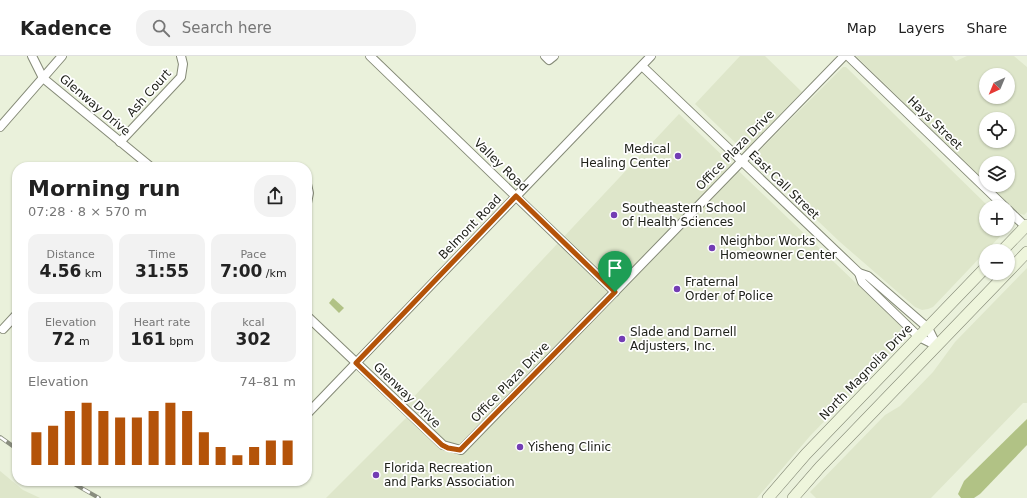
<!DOCTYPE html>
<html lang="en">
<head>
<meta charset="utf-8">
<style>
  body { margin:0; font-family:"DejaVu Sans",sans-serif; background:#f2f2f2; color:#222; height:100vh; display:flex; flex-direction:column; font-size:15px; white-space:nowrap }
  * { box-sizing:border-box; margin:0 }
  p { font-size:13px; color:#767676 }
  .icon { flex:none; width:22px; height:22px; fill:none; stroke:currentColor; stroke-width:2; stroke-linecap:round; stroke-linejoin:round }
  .map { position:relative; flex:1; overflow:hidden }
  .panel { position:absolute; left:12px; top:106px; width:300px; height:324px; display:flex; flex-direction:column; background:#fff; border-radius:16px; box-shadow:0 1px 3px #0004 }
  .panel>* { flex:none }
  .needle { width:26px; rotate:224deg }
  .controls { position:absolute; left:979px; top:12px; display:grid; gap:8px }
  .controls a { display:grid; place-items:center; width:36px; height:36px; border-radius:50%; background:#fff; box-shadow:0 1px 3px #0004; font-size:20px }
  .pin { position:absolute; display:grid; place-items:center; width:34px; height:34px; color:#fff; margin:-41px -17px; border-radius:50% 50% 50% 0; rotate:-45deg; box-shadow:0 0 4px #0007 }
  .pin .icon { rotate:45deg }
  .round { display:grid; place-items:center; flex:none; width:42px; height:42px; border-radius:16px; background:#f2f2f2 }
  .summary { display:flex; align-items:center; justify-content:space-between; height:68px; padding:0 16px }
  h1 { font-size:22px; font-weight:800; line-height:30px }
  .figures { display:grid; grid-template-columns:repeat(3,1fr); gap:6px; height:68px; padding:4px 16px }
  .figures div { display:grid; align-content:center; border-radius:10px; background:#f2f2f2; text-align:center }
  .figures b { font-size:17px; font-weight:800 }
  .figures small { font-size:11px; font-weight:400 }
  .figures p { font-size:11px }
  .chart { height:112px; padding:8px 16px }
  .chart p { display:flex; justify-content:space-between }
  .chart svg { width:100%; height:72px; margin-top:4px; stroke:#b45309; stroke-width:6 }
  header { display:flex; align-items:center; gap:24px; box-sizing:border-box; height:56px; padding:0 20px; background:#fff; border-bottom:1px solid #e0e0e0 }
  header strong { font-size:19px }
  nav { display:flex; gap:22px; margin-inline-start:auto; font-size:14px }
  .search { width:280px; height:36px; background:#f2f2f2; display:flex; align-items:center; gap:10px; box-sizing:border-box; padding:0 14px; border-radius:16px; color:#767676; font-size:15px }
  .map>svg:first-child { display:block }
  .built { fill:#dee6ca; fill-rule:evenodd }
  .water { fill:#b1c285 }
  .lines { fill:none; stroke-linecap:round; stroke-linejoin:round }
  .minor-casing { stroke:#858a77; stroke-width:10 }
  .secondary-casing { stroke:#858a77; stroke-width:12 }
  .minor { stroke:#fff; stroke-width:8 }
  .secondary { stroke:#eef5dc; stroke-width:11 }
  .rail-casing { stroke:#898d7e; stroke-width:4 }
  .rail { stroke:#fff; stroke-width:2.5; stroke-dasharray:8; stroke-linecap:butt }
  .route-casing { stroke:#fff; stroke-width:8 }
  .route { stroke:#b45309; stroke-width:5 }
  .poi-dot { fill:#733db4; stroke:#fff; stroke-width:1.5 }
  .labels { text-anchor:middle; stroke-width:3.5; stroke-linejoin:round; paint-order:stroke }
  .street-label { font-size:12px; fill:#20221b; stroke:#fff }
  .poi-label { font-size:12px; fill:#20221b; stroke:#fff; text-anchor:start }
</style>
</head>
<body>
<header>
<strong>Kadence</strong>
<div class="search"><svg class="icon" aria-label="search" viewBox="0 0 24 24"><circle cx="10" cy="10" r="6"/><path d="M15 15l6 6"/></svg>Search here</div>
<nav><a>Map</a><a>Layers</a><a>Share</a></nav>
</header>
<div class="map">
<svg width="1027" height="442" viewBox="0 0 1027 442">
  <rect width="100%" height="100%" fill="#eaf1db"/>
  <g class="built">
    <polygon points="740,0 765,0 802,36 746,94 743,94 695,48"/>
    <path d="M856 0H952L956 5 967 0H1014L1027 11V156L1024 159 1018 157 989 129H1008V107H986V126ZM986 19H1008V41H986ZM986 63H1008V85H986Z"/>
    <polygon points="843,11 846,11 989,151 986,151 986,173 1007,173 933,251 928,253 922,254 915,251 840,186 754,104 754,100"/>
    <polygon points="679,58 902,271 906,279 904,283 810,380 757,442 326,442 414,354 407,348"/>
    <polygon points="1027,212 1027,347 1023,347 931,442 816,442 810,436 885,359 900,350 933,316 955,286"/>
    <polygon points="0,415 23,434 40,442 0,442"/>
  </g>
  <g class="water">
    <polygon points="333,242 344,252 339,257 329,247"/>
    <polygon points="1027,363 1027,389 980,438 974,442 961,442 958,438 964,425"/>
  </g>
  <g class="lines">
    <defs>
      <g id="minor">
        <polyline points="32,0 43,22 151,111"/>
        <polyline points="370,0 615,236"/>
        <polyline points="545,0 549,4 554,0"/>
        <polyline points="848,0 1005,151"/>
        <polyline points="642,10 859,217 868,220 928,272 937,290"/>
        <polyline points="0,71 62,0"/>
        <polyline points="120,86 181,21 183,8 181,0"/>
        <polyline points="307,128 309,137 307,147"/>
        <polyline points="1008,154 1026,171"/>
        <polyline points="859,217 862,226 919,281 937,290"/>
        <polyline points="307,260 443,389 461,394 844,0"/>
        <polyline points="3,273 17,258"/>
        <polyline points="307,358 651,0"/>
      </g>
      <g id="secondary">
        <polyline points="1002,195 1027,169"/>
        <polyline points="1008,216 1027,196"/>
        <polyline points="768,442 806,398 986,211"/>
        <polyline points="793,442 820,411 1007,217"/>
      </g>
    </defs>
    <use href="#minor" class="minor-casing"/>
    <use href="#secondary" class="secondary-casing"/>
    <use href="#minor" class="minor"/>
    <use href="#secondary" class="secondary"/>
    <defs>
      <g id="rail">
        <polyline points="0,381 17,393"/>
        <polyline points="69,425 99,442"/>
      </g>
    </defs>
    <use href="#rail" class="rail-casing"/>
    <use href="#rail" class="rail"/>
  </g>
  <g class="lines">
    <defs>
      <polygon id="route" points="516,140 615,236 460,394 448,392 442,389 356,307"/>
    </defs>
    <use href="#route" class="route-casing"/>
    <use href="#route" class="route"/>
  </g>
  <g class="poi-dot">
    <circle cx="678" cy="100" r="4"/>
    <circle cx="614" cy="159" r="4"/>
    <circle cx="712" cy="192" r="4"/>
    <circle cx="677" cy="233" r="4"/>
    <circle cx="622" cy="283" r="4"/>
    <circle cx="520" cy="391" r="4"/>
    <circle cx="376" cy="419" r="4"/>
  </g>
  <g class="labels">
    <g class="street-label">
      <text transform="translate(149 37) rotate(-48)" y="4">Ash Court</text>
      <text transform="translate(95 49) rotate(40)" y="4">Glenway Drive</text>
      <text transform="translate(935 67) rotate(44)" y="4">Hays Street</text>
      <text transform="translate(735 94) rotate(-46)" y="4">Office Plaza Drive</text>
      <text transform="translate(501 109) rotate(44)" y="4">Valley Road</text>
      <text transform="translate(784 129) rotate(44)" y="4">East Call Street</text>
      <text transform="translate(470 171) rotate(-46)" y="4">Belmont Road</text>
      <text transform="translate(866 316) rotate(-46)" y="4">North Magnolia Drive</text>
      <text transform="translate(510 326) rotate(-46)" y="4">Office Plaza Drive</text>
      <text transform="translate(407 339) rotate(44)" y="4">Glenway Drive</text>
    </g>
    <g class="poi-label">
      <text x="670" y="97" text-anchor="end">Medical<tspan x="670" dy="14">Healing Center</tspan></text>
      <text x="622" y="156">Southeastern School<tspan x="622" dy="14">of Health Sciences</tspan></text>
      <text x="720" y="189">Neighbor Works<tspan x="720" dy="14">Homeowner Center</tspan></text>
      <text x="685" y="230">Fraternal<tspan x="685" dy="14">Order of Police</tspan></text>
      <text x="630" y="280">Slade and Darnell<tspan x="630" dy="14">Adjusters, Inc.</tspan></text>
      <text x="528" y="395">Yisheng Clinic</text>
      <text x="384" y="416">Florida Recreation<tspan x="384" dy="14">and Parks Association</tspan></text>
    </g>
  </g>
</svg>
<div class="controls">
<a><svg class="needle" viewBox="-14 -14 28 28"><path d="M0-13l5 13h-10z" fill="#e53935"/><path d="M0 13l5-13h-10z" fill="#767676"/></svg></a>
<a><svg class="icon" aria-label="locate" viewBox="0 0 24 24"><circle cx="12" cy="12" r="6"/><path d="M12 2v4M12 18v4M2 12h4M18 12h4"/></svg></a>
<a><svg class="icon" aria-label="layers" viewBox="0 0 24 24"><path d="M12 4l9 5-9 5-9-5zM3 14l9 5 9-5"/></svg></a>
<a>+</a>
<a>−</a>
</div>
<div class="pin" style="left:615px;top:236px;background:#1e9e55"><svg class="icon" aria-label="arrive" viewBox="0 0 24 24"><path d="M6 21V4h12l-3 4 3 4H6"/></svg></div>
<section class="panel">
<div class="summary"><div><h1>Morning run</h1><p>07:28 · 8 × 570 m</p></div><a class="round"><svg class="icon" aria-label="share" viewBox="0 0 24 24"><path d="M12 15V3M7 8l5-5 5 5M5 13v7h14v-7"/></svg></a></div>
<div class="figures">
<div><p>Distance</p><b>4.56<small> km</small></b></div>
<div><p>Time</p><b>31:55</b></div>
<div><p>Pace</p><b>7:00<small> /km</small></b></div>
</div>
<div class="figures">
<div><p>Elevation</p><b>72<small> m</small></b></div>
<div><p>Heart rate</p><b>161<small> bpm</small></b></div>
<div><p>kcal</p><b>302</b></div>
</div>
<div class="chart"><p><span>Elevation</span>74–81 m</p>
<svg viewBox="0 0 160 44" preserveAspectRatio="none"><path d="M5 44V24M15 44V20M25 44V11M35 44V6M45 44V11M55 44V15M65 44V15M75 44V11M85 44V6M95 44V11M105 44V24M115 44V33M125 44V38M135 44V33M145 44V29M155 44V29"/></svg>
</div>
</section>
</div>
</body>
</html>
